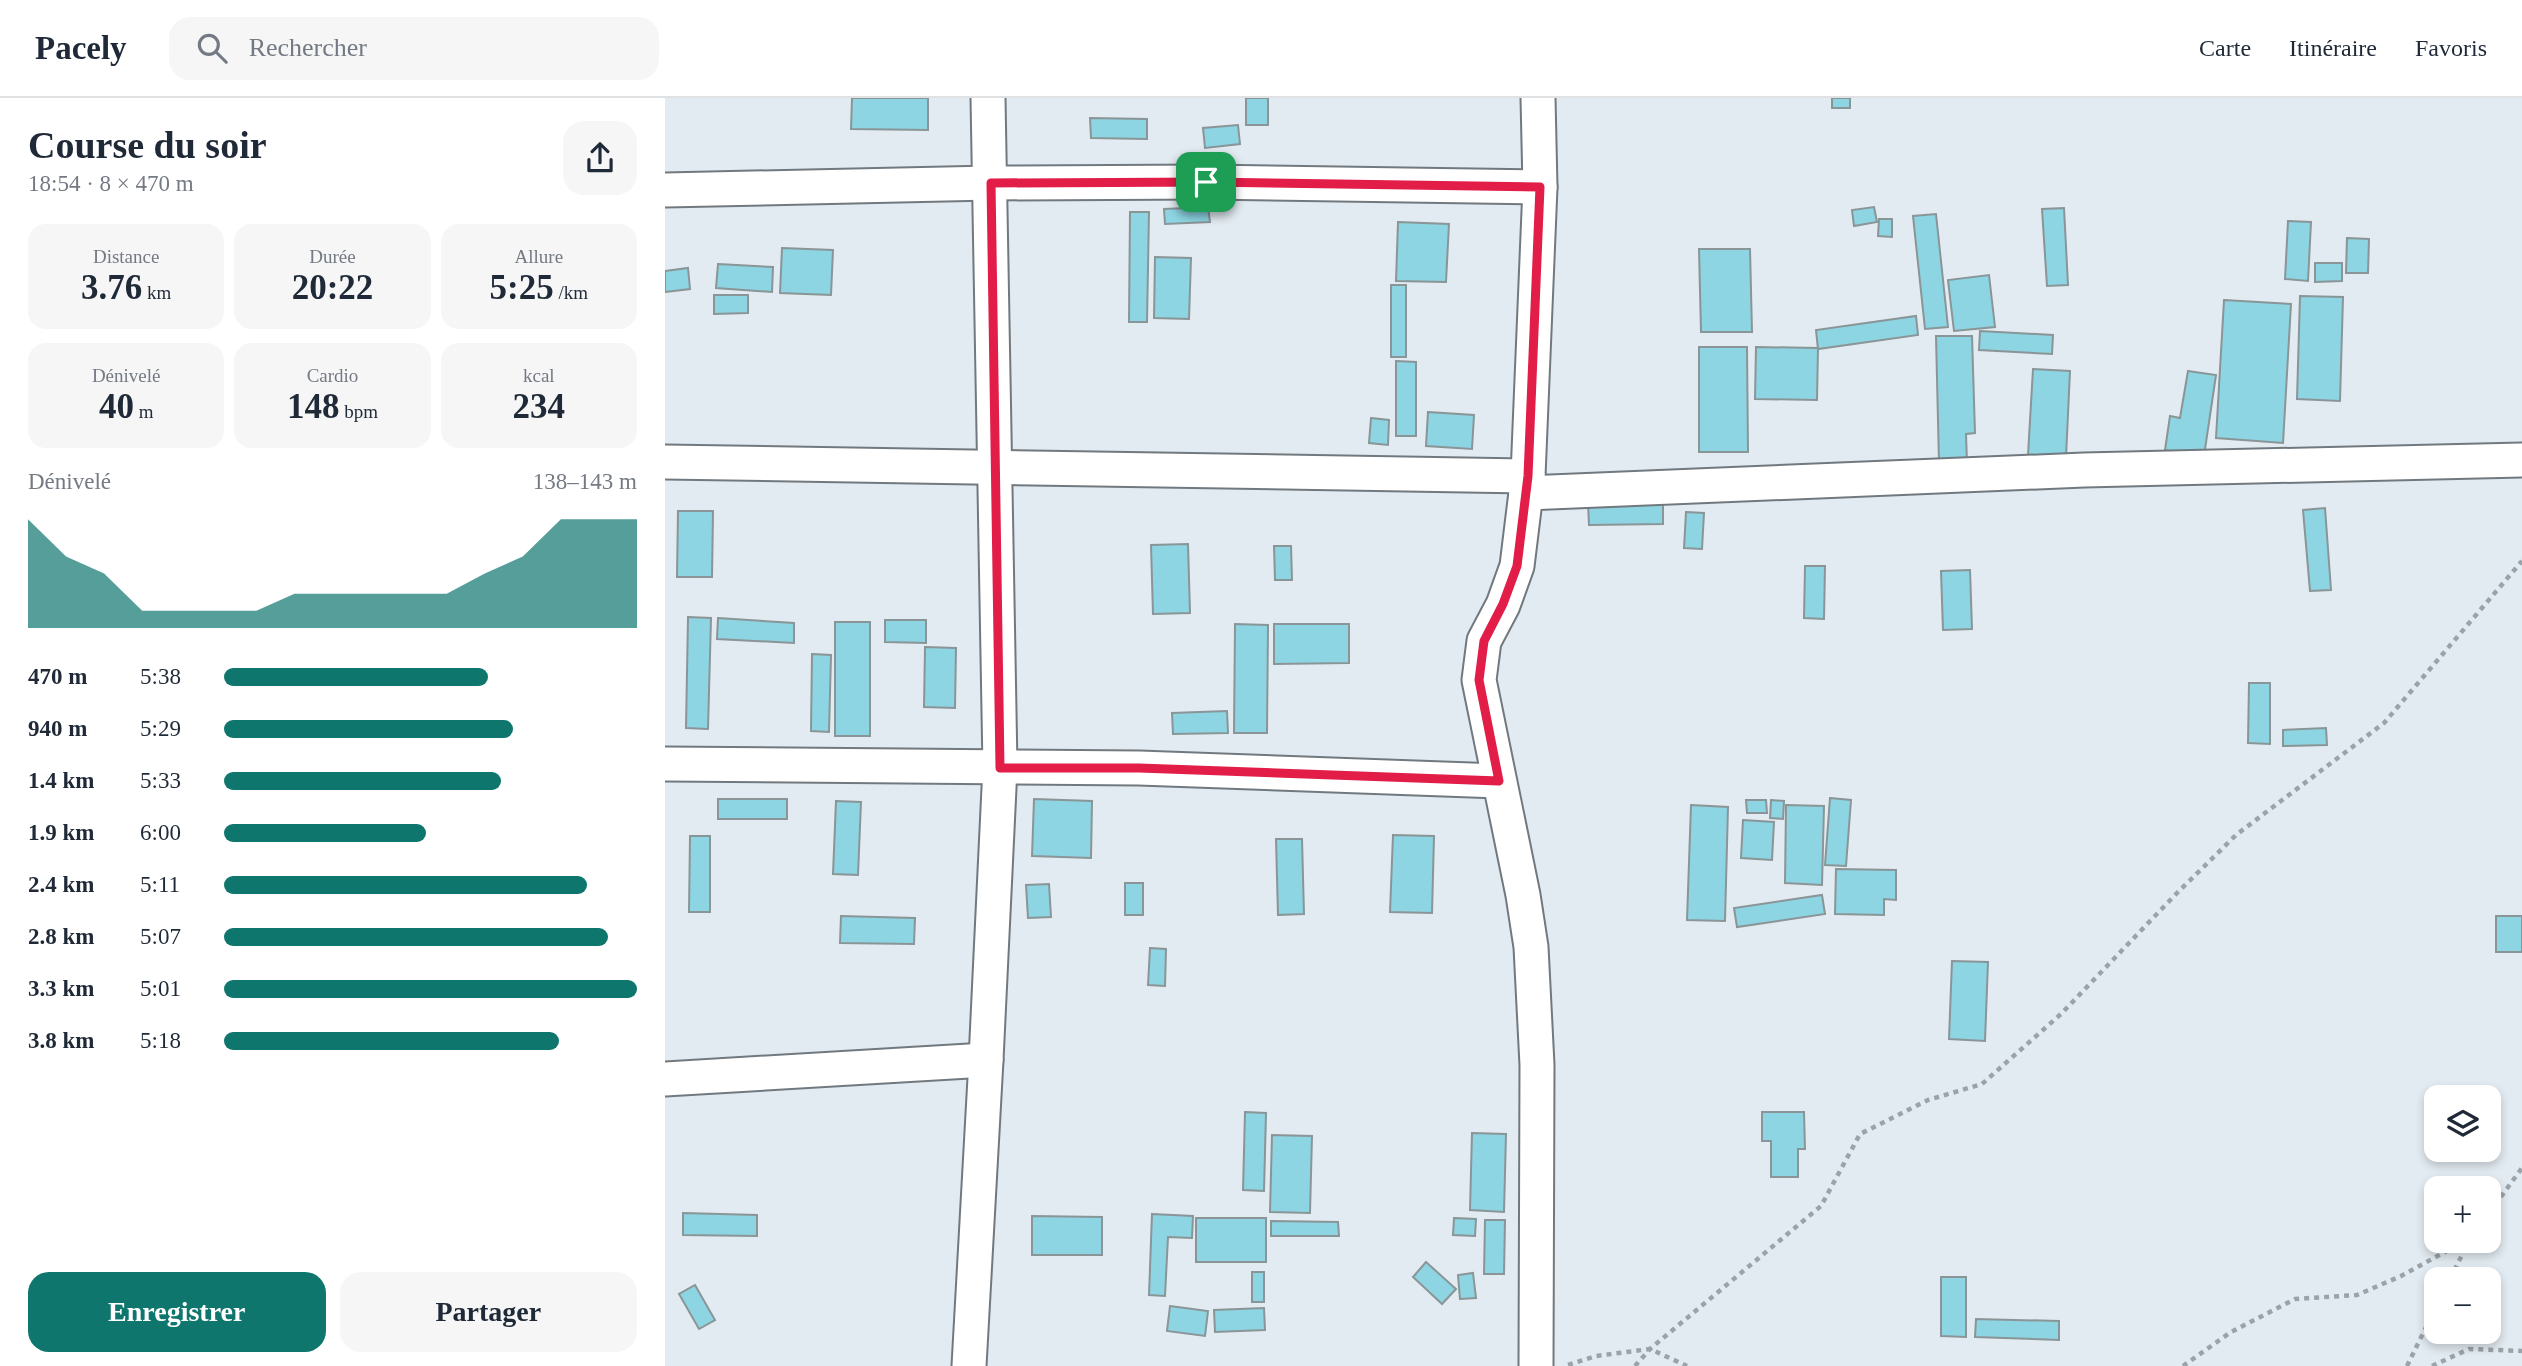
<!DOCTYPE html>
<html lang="fr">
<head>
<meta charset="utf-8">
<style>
  body { margin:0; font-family:Georgia,serif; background:#f6f6f7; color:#1f2937; height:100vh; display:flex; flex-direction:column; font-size:26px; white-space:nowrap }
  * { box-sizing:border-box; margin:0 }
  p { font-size:23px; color:#747a83 }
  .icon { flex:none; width:38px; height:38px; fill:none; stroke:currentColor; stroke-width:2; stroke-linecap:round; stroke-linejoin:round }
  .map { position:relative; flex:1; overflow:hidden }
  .panel { display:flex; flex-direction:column; background:#fff; width:665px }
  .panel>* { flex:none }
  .fabs { position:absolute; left:1759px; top:987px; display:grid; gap:14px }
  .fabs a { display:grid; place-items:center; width:77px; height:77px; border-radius:14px; background:#fff; box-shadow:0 4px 10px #0003; font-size:35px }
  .pin { position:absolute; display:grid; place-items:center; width:60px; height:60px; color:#fff; margin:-30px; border-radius:14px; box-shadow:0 4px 10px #0006 }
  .round { display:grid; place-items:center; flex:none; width:74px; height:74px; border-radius:21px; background:#f6f6f7 }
  .overview { display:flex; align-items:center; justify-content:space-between; height:119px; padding:0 28px }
  h1 { font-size:38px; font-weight:800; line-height:52px }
  .metrics { display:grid; grid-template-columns:repeat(3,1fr); gap:10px; height:119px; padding:7px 28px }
  .metrics div { display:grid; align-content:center; border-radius:18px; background:#f6f6f7; text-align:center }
  .metrics b { font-size:35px; font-weight:800 }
  .metrics small { font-size:19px; font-weight:400 }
  .metrics p { font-size:19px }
  .chart { height:196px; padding:14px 28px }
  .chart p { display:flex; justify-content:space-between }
  .chart svg { width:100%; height:126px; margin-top:7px; fill:#0f766e; opacity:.7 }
  .primary-button { display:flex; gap:14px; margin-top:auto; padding:14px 28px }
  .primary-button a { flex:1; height:80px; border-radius:21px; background:#0f766e; color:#fff; font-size:28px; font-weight:800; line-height:80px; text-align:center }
  .primary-button a+a { background:#f6f6f7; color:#1f2937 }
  ul { padding:0 28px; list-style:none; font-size:23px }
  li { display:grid; grid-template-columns:112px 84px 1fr; align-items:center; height:52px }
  li i { height:18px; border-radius:9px; background:#0f766e }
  header { display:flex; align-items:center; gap:42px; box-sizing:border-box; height:98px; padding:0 35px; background:#fff; border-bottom:2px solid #e0e1e3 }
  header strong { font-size:33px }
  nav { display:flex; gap:38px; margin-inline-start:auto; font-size:24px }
  .search { width:490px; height:63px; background:#f6f6f7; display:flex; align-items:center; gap:18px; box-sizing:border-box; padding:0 24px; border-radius:21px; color:#747a83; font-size:26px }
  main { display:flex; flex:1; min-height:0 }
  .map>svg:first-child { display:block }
  .building { fill:#8dd5e3; stroke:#8a9597; stroke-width:2 }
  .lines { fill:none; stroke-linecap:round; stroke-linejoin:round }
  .minor-casing { stroke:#71797f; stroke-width:37 }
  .path { stroke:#9ca3a8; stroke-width:4.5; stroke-dasharray:5 5; stroke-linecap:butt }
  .minor { stroke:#fff; stroke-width:33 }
  .route-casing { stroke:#fff; stroke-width:14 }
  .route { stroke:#e11d48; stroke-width:9 }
</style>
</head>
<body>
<header>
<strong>Pacely</strong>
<div class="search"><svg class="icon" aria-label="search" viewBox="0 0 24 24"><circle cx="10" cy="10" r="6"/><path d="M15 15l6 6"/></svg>Rechercher</div>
<nav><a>Carte</a><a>Itinéraire</a><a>Favoris</a></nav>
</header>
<main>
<section class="panel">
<div class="overview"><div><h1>Course du soir</h1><p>18:54 · 8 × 470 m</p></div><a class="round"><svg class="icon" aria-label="share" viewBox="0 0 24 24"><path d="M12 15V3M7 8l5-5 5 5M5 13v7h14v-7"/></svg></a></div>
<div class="metrics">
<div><p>Distance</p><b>3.76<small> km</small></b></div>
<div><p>Durée</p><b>20:22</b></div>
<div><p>Allure</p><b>5:25<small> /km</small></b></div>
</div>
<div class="metrics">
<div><p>Dénivelé</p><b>40<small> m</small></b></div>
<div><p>Cardio</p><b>148<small> bpm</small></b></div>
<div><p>kcal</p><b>234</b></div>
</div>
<div class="chart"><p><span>Dénivelé</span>138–143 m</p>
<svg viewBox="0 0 160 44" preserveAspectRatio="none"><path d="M0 44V6L10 19L20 25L30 38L40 38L50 38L60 38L70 32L80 32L90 32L100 32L110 32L120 25L130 19L140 6L150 6L160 6V44z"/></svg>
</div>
<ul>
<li><b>470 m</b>5:38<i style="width:64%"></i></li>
<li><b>940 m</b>5:29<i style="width:70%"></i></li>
<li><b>1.4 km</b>5:33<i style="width:67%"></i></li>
<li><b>1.9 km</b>6:00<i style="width:49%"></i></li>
<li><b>2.4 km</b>5:11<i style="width:88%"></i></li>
<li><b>2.8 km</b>5:07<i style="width:93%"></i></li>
<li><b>3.3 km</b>5:01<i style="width:100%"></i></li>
<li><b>3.8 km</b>5:18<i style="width:81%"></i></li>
</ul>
<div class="primary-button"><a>Enregistrer</a><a>Partager</a></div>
</section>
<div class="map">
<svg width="1857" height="1268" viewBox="0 0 1857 1268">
  <rect width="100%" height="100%" fill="#e2ebf1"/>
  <g class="building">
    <polygon points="187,0 263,0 263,32 186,31"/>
    <rect x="581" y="0" width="22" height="27"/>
    <rect x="1167" y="0" width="18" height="10"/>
    <polygon points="425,20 482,21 482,41 426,40"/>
    <polygon points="573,27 575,46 540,50 538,30"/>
    <polygon points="543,109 545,124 500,126 499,111"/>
    <polygon points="1209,109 1212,124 1189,128 1187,112"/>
    <polygon points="1399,110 1403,187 1382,188 1377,111"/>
    <polygon points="465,114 484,114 482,224 464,224"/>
    <polygon points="1271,116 1283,229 1260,231 1248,118"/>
    <polygon points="1214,121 1227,121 1227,139 1213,138"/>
    <polygon points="1623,123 1646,124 1643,183 1620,181"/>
    <polygon points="733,124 784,126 781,184 731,183"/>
    <polygon points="1682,140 1704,141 1703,175 1681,175"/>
    <polygon points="117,150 168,152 166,197 115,195"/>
    <polygon points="1034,151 1085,151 1087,234 1036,234"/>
    <polygon points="490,159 526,160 524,221 489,220"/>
    <polygon points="1650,165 1677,165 1677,183 1650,184"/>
    <polygon points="53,166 108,169 107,194 51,190"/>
    <polygon points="23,170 25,191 0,194 0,173"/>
    <polygon points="1324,177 1330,229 1289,233 1283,182"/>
    <rect x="726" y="187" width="15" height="72"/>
    <polygon points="49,197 83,197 83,215 49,216"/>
    <polygon points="1635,198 1678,199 1675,303 1632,301"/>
    <polygon points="1559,202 1626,206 1618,345 1551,340"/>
    <polygon points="1251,218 1253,237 1153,251 1151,232"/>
    <polygon points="1315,233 1388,237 1387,256 1314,252"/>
    <polygon points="1271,238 1307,238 1310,335 1301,336 1302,365 1274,365"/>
    <polygon points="1034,249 1082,249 1083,354 1034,354"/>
    <polygon points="1091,249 1153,250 1152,302 1090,301"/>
    <polygon points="731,263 751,264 751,338 731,338"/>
    <polygon points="1368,271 1405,273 1401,359 1363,357"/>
    <polygon points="1523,273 1551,277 1539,358 1500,352 1505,318 1515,320"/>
    <polygon points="763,314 809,317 807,351 761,348"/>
    <polygon points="706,320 724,322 723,347 704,345"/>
    <polygon points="923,405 998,405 998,426 924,427"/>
    <polygon points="1660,410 1666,492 1645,493 1638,412"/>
    <polygon points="13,413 48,413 47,479 12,479"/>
    <polygon points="1021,414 1039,415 1037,451 1019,450"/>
    <polygon points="523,446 525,515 488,516 486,447"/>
    <polygon points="609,448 626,448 627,482 610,482"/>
    <polygon points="1140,468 1160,468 1159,521 1139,520"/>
    <polygon points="1305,472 1307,531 1278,532 1276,473"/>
    <polygon points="23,519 46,520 43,631 21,630"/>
    <polygon points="53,520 129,525 129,545 52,541"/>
    <polygon points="220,522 261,522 261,545 220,544"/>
    <rect x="170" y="524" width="35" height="114"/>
    <polygon points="570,526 603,527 602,635 569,635"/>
    <polygon points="609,526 684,526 684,565 609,566"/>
    <polygon points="260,549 291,550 290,610 259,609"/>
    <polygon points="147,556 166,557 164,634 146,633"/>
    <polygon points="1584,585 1605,585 1605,646 1583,645"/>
    <polygon points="562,613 563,635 508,636 507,615"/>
    <polygon points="1661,630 1662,647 1618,648 1618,632"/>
    <polygon points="1165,700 1186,702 1181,768 1160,767"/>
    <rect x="53" y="701" width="69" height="20"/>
    <polygon points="369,701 427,703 426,760 367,758"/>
    <polygon points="1081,702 1101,702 1102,715 1082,715"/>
    <polygon points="1106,702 1119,703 1118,721 1105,720"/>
    <polygon points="171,703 196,704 193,777 168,776"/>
    <polygon points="1026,707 1063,709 1060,823 1022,822"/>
    <polygon points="1121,707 1159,708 1157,787 1120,785"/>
    <polygon points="1078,722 1109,724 1107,762 1076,760"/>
    <polygon points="728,737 769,738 767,815 725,814"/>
    <polygon points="25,738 45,738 45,814 24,814"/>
    <polygon points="611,741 637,741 639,816 613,817"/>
    <polygon points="1171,771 1231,772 1231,802 1219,801 1219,817 1170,816"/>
    <rect x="460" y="785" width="18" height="32"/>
    <polygon points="384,786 386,819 363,820 361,787"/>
    <polygon points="1157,797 1160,816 1072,829 1069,810"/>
    <polygon points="176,818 250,820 249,846 175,845"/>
    <rect x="1831" y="818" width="26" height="36"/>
    <polygon points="485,850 501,851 500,888 483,887"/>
    <polygon points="1287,863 1323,864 1320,943 1284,941"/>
    <polygon points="580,1014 601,1015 599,1093 578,1092"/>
    <polygon points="1097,1014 1139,1014 1140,1051 1133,1051 1133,1079 1106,1079 1106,1043 1097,1043"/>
    <polygon points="807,1035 841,1036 839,1114 805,1112"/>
    <polygon points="607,1037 647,1038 645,1115 605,1114"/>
    <polygon points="18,1115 92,1117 92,1138 18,1137"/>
    <polygon points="487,1116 528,1118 527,1140 503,1139 500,1198 484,1197"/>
    <polygon points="367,1118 437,1119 437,1157 367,1157"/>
    <rect x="531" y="1120" width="70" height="44"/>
    <polygon points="789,1120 811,1121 810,1138 788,1137"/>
    <polygon points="820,1122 840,1122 839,1176 819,1176"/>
    <polygon points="606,1123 673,1124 674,1138 606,1138"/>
    <polygon points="761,1164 791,1191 777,1206 748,1179"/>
    <rect x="587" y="1174" width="12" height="30"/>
    <polygon points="808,1175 811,1200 795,1201 793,1177"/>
    <polygon points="1276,1179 1301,1179 1301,1239 1276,1238"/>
    <polygon points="30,1187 50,1222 34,1231 14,1196"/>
    <polygon points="505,1208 543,1213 540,1238 502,1233"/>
    <polygon points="599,1210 600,1232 550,1234 549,1212"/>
    <polygon points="1311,1221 1394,1223 1394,1242 1310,1239"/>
  </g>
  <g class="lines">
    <defs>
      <g id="minor">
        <polyline points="0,92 326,85 541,84 875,89"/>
        <polyline points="0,364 863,378"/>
        <polyline points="861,395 1419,372 1857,362"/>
        <polyline points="0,666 474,670 834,683"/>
        <polyline points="0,981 321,962"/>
        <polyline points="304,1268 321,962 335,669 323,0"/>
        <polyline points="871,1268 872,967 866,849 858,797 814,582 819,543 838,507 852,468 863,378 875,89 873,0"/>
      </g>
    </defs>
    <use href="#minor" class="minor-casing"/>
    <g class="path">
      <polyline points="1824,1115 1857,1070"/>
      <polyline points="1785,1181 1804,1143"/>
      <polyline points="903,1267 931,1258 985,1251 1022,1268"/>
      <polyline points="970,1268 985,1251 1156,1108 1195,1036 1263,1002 1317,986 1396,916 1512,795 1571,737 1719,625 1857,463"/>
      <polyline points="1518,1268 1566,1234 1630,1201 1692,1197 1736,1178 1800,1143"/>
      <polyline points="1742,1268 1771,1209"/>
      <polyline points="1767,1268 1804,1251 1857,1253"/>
    </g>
    <use href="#minor" class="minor"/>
  </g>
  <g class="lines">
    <defs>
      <polygon id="route" points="541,84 875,89 863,378 852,468 838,506 819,543 814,582 834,683 474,670 335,670 326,85"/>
    </defs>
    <use href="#route" class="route-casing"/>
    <use href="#route" class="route"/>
  </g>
</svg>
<div class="fabs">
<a><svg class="icon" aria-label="layers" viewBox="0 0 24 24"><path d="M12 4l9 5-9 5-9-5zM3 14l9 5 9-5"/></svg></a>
<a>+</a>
<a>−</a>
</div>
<div class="pin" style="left:541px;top:84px;background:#1e9e55"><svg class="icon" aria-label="arrive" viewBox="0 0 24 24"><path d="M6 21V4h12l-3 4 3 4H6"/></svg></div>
</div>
</main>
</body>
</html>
